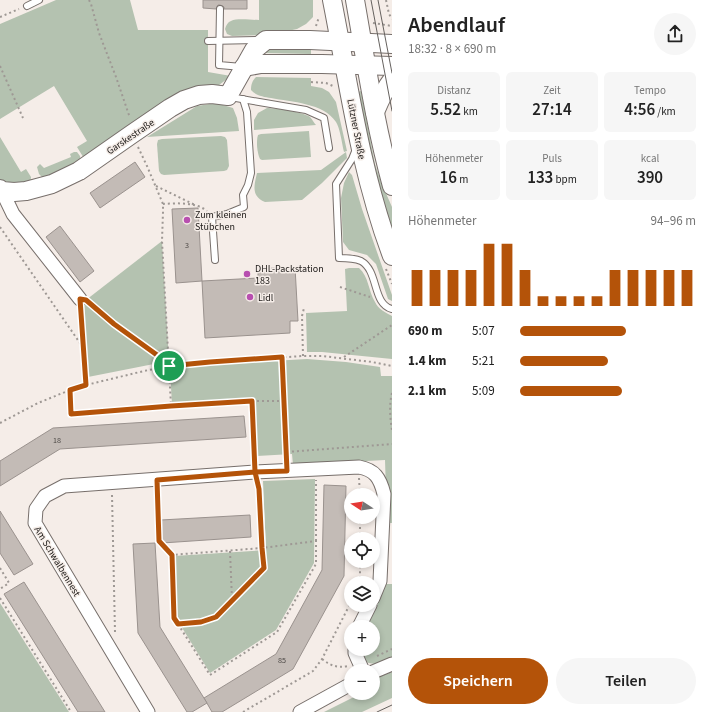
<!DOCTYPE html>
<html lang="de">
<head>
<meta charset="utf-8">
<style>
  body { margin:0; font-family:"Source Sans 3",sans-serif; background:#f6f6f6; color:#222; height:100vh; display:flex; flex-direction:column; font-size:15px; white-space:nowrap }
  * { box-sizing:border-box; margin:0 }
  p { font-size:13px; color:#767676 }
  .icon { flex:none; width:22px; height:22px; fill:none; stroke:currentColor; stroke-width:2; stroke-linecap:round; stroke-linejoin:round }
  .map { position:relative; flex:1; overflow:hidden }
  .panel { display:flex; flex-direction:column; background:#fff; width:320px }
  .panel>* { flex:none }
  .needle { width:26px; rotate:282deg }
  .buttons { position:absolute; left:344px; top:488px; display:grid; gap:8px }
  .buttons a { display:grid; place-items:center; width:36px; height:36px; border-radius:50%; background:#fff; box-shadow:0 2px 6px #0003; font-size:20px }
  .pin { position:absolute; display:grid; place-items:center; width:34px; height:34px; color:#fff; margin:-17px; border:2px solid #fff; border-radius:50%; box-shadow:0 1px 4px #0007 }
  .round { display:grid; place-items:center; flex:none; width:42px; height:42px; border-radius:21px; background:#f6f6f6 }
  .overview { display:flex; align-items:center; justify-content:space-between; height:68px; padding:0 16px }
  h1 { font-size:22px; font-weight:600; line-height:30px }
  .metrics { display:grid; grid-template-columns:repeat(3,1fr); gap:6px; height:68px; padding:4px 16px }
  .metrics div { display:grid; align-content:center; border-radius:6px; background:#f6f6f6; text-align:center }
  .metrics b { font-size:17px; font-weight:600 }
  .metrics small { font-size:11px; font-weight:400 }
  .metrics p { font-size:11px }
  .chart { height:112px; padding:8px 16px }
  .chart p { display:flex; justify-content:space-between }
  .chart svg { width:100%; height:72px; margin-top:4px; stroke:#b45309; stroke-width:6 }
  .cta { display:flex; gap:8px; margin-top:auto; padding:8px 16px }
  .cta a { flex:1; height:46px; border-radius:24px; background:#b45309; color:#fff; font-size:16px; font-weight:600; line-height:46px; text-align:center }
  .cta a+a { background:#f6f6f6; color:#222 }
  ul { padding:0 16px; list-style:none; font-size:13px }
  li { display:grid; grid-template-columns:64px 48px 1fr; align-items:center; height:30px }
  li i { height:10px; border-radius:5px; background:#b45309 }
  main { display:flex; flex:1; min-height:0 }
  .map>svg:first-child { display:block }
  .green { fill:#b4c2b0 }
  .building { fill:#c3bbb6; stroke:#9a928e }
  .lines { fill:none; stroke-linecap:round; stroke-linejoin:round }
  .lane-casing { stroke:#776f6b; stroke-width:8 }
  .street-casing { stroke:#776f6b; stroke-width:15 }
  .secondary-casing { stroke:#776f6b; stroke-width:20 }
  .path { stroke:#9e9894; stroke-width:2; stroke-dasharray:2 3; stroke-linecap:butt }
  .lane { stroke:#fff; stroke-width:6 }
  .street { stroke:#fff; stroke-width:13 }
  .secondary { stroke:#fff; stroke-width:18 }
  .tram { stroke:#65615e; stroke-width:1 }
  .route-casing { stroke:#fff; stroke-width:8 }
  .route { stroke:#b45309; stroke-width:5 }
  .poi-dot { fill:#b84fb0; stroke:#f5ede8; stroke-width:1.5 }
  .labels { text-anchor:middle; stroke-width:3; stroke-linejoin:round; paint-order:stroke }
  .number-label { font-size:8px; fill:#4b4744 }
  .street-label { font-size:10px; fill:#23201e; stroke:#f5ede8 }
  .poi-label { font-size:10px; fill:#23201e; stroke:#f5ede8; text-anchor:start }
</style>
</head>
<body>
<main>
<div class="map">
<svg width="392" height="712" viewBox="0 0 392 712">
  <rect width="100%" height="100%" fill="#f5ede8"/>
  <g class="green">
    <polygon points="56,0 130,0 138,30 208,30 208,72 231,76 215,88 85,160 77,147 87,141 54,86 0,119 0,24"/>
    <path d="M259 0H313V17L306 24 297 29 283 32 263 35 232 36 227 34 225 29C226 25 228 22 231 21 237 18 251 20 259 20Z"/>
    <polygon points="264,48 311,48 311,54 262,53"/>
    <path d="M256 77 311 78V86L322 88 329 92 336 102 347 151 344 152C342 144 340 128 336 122 324 103 291 102 271 98 264 97 256 96 251 90 251 85 252 81 256 77Z"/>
    <polygon points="361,91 375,164 381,182 392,207 392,241 355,93"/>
    <polygon points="216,103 233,108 237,118 239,131 147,137 197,106"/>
    <path d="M267 108C276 108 303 112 310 117 312 119 314 123 316 125L254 130V120L258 113Z"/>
    <path d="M309 131 311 157 262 160 260 159C257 153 256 141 258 135L261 134Z"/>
    <polygon points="221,136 225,137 227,140 229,166 227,170 224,171 164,175 161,174 159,171 157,144 158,140 162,139"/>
    <polygon points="0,137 21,172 26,169 31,177 30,185 3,182 0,180"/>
    <polygon points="74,152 77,152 80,156 81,162 66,171 43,178 39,174 37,167 40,164 44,168 71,157 70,154"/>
    <path d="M346 152 347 158 322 183 302 200 265 202C251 196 254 186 257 173L321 170Z"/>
    <polygon points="349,172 352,175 362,209 392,295 392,301 388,299 376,264 367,255 349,250 343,242 341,198 344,183"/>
    <polygon points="162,241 169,361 88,377 84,306 86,300"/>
    <path d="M349 268H359C369 277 368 290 375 302 378 309 386 313 392 316V359L322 352H307L306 313 347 311 345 269Z"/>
    <polygon points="307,359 346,362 380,367 381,376 392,376 392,523 387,523 385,460 293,465 292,454 257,456 254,400 172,405 170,369 222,364"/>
    <polygon points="315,479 314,563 276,630 210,673 176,618 174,556 266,550 263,481"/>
    <path d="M386 584H392V658C382 662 376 666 366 662L360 649H373V627H366L376 608Z"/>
    <polygon points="0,603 69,712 0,712"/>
    <polygon points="392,672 392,698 362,712 324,712 356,696 355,693 373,693 373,679"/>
  </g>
  <g class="building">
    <polygon points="203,0 247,0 247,9 224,9 224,7 220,5 218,5 216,9 203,8"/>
    <polygon points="135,162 145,177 100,208 90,193"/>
    <polygon points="198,208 202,281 176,283 172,209"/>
    <polygon points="60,226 94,271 80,282 46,237"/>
    <polygon points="295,267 298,321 290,321 290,333 205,338 202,281 258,278 258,269"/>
    <polygon points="244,416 246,437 60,449 0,486 0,461 53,428"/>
    <polygon points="324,485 346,486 344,576 293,669 222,712 212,712 204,698 276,654 322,570"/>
    <polygon points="0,511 33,564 14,575 0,553"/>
    <polygon points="250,515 251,537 162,543 161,520"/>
    <polygon points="155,543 160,627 207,703 192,712 187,712 138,633 133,544"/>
    <polygon points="24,582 82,675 105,712 78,712 4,594"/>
  </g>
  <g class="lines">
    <defs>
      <g id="lane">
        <polyline points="27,6 39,0"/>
        <polyline points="220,9 219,65 242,67"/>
        <polyline points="208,41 259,40"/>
        <polyline points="230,97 306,110 324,118 329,148"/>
        <path d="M356 149 352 159 336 184 339 258C347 258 354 258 361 261 379 271 372 304 392 309"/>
        <polyline points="215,260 212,217 227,214 244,207 243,195 248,185 251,173 247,112 243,99"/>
      </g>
      <g id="street">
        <polyline points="0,192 2,191 13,214 80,299"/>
        <polyline points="359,627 370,605"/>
        <polyline points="355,649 355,653 363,671"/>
        <polyline points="373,672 392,664"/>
        <path d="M148 712 35 523 36 509 45 496 64 486 255 472 359 467C375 470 380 478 384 494L380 581 373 598"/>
        <polyline points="300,712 351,684"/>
      </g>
      <g id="secondary">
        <path d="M332 0C349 86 361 174 392 256"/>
        <path d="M355 0C366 62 375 125 392 186"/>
        <polyline points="244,67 261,64 322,64 392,66"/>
        <path d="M375 112C380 100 384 90 392 80"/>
        <polyline points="0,189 2,191 14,192 26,191 52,184 79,171 132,134 170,108 184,100 199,95 212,94 228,96 254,50 266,40 310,40 392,44"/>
      </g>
    </defs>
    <use href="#lane" class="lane-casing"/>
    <use href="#street" class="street-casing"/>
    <use href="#secondary" class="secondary-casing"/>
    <g class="path">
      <polyline points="89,0 91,4 99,33 116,77 130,118"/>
      <polyline points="386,0 389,14 392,19"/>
      <polyline points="0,17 19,9"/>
      <polyline points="373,23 392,26"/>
      <polyline points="316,26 319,17"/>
      <polyline points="0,66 23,118"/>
      <polyline points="311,82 326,83 333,86"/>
      <polyline points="138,147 147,166 163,204 163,212 162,241 171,406 252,401 255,461"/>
      <polyline points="156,186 195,205"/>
      <path d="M163 204C177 203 196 202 207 211"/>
      <polyline points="0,227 82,346"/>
      <polyline points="386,269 392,284"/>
      <polyline points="340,287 370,297"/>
      <polyline points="90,304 114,324 157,355 168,366"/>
      <polyline points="81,310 86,385"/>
      <polyline points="303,356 302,316 304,308"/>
      <polyline points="283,357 287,460"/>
      <polyline points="344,357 392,325"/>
      <polyline points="70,390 71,414 171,406"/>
      <path d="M392 393C389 404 390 418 392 430"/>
      <polyline points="252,401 285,401"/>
      <polyline points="0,423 38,403 70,390 86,385 144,371 169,366 210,362 303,356 322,356 372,362 392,366"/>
      <polyline points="287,452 392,444"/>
      <polyline points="359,478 360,495"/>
      <polyline points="158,491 159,541 171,555"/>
      <polyline points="112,495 115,632"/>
      <polyline points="360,517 360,539"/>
      <polyline points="316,541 316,480"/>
      <polyline points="230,551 232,600"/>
      <polyline points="0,568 9,583 0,589"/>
      <polyline points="358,583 360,577 360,561"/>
      <polyline points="0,598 71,712"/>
      <polyline points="178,624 174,618 171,555 262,548 316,541 316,564 277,632 210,675 178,624 201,622 216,617 264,568 262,548 259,489 258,483"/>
      <polyline points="377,656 392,649"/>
      <path d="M322 659C331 666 337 668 348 666"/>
      <polyline points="243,712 313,671 322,659 351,602"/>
    </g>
    <use href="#lane" class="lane"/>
    <use href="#street" class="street"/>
    <use href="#secondary" class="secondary"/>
    <g class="tram">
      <polyline points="371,0 392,111"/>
      <polyline points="378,0 392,73"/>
      <polyline points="377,712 392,705"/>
    </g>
  </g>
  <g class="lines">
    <defs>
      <polyline id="route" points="169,366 157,355 114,324 86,300 80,299 86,385 70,390 71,414 171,406 252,401 255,472 259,489 262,548 264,568 216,617 201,622 178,624 174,618 172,555 159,541 157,480 255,472 287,471 282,357 210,362 169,366"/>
    </defs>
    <use href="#route" class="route-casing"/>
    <use href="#route" class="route"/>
  </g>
  <g class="poi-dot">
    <circle cx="187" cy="220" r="4"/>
    <circle cx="247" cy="274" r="4"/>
    <circle cx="250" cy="297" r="4"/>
  </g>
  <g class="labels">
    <g class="number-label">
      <text x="187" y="248">3</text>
      <text x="57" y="443">18</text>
      <text x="282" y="663">85</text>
    </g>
    <g class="street-label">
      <text transform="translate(357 129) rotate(79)" y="4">Lützner Straße</text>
      <text transform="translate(130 136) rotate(-34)" y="4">Garskestraße</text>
      <text transform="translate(58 561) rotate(59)" y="4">Am Schwalbennest</text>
    </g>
    <g class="poi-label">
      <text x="195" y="218">Zum kleinen<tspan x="195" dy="12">Stübchen</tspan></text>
      <text x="255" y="272">DHL-Packstation<tspan x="255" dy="12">183</tspan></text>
      <text x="258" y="301">Lidl</text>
    </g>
  </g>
</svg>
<div class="buttons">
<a><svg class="needle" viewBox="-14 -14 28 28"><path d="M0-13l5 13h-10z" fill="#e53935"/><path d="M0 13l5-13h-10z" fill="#767676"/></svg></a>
<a><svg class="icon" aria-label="locate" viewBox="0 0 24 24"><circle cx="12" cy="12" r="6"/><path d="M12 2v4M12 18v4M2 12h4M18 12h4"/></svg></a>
<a><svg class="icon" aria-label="layers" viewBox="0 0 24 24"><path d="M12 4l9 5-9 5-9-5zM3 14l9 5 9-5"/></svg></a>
<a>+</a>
<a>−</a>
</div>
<div class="pin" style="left:169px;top:366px;background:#1e9e55"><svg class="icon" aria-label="arrive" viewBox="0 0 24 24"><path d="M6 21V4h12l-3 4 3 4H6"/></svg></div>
</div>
<section class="panel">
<div class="overview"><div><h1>Abendlauf</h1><p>18:32 · 8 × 690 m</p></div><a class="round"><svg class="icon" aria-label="share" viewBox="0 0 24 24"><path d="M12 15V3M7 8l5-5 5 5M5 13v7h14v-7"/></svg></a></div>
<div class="metrics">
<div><p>Distanz</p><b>5.52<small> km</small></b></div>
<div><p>Zeit</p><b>27:14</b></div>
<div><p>Tempo</p><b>4:56<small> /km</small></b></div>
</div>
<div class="metrics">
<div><p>Höhenmeter</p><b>16<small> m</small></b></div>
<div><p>Puls</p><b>133<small> bpm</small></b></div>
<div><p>kcal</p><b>390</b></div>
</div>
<div class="chart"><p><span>Höhenmeter</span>94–96 m</p>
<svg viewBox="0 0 160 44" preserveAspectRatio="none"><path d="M5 44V22M15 44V22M25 44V22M35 44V22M45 44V6M55 44V6M65 44V22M75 44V38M85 44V38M95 44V38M105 44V38M115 44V22M125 44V22M135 44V22M145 44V22M155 44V22"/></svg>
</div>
<ul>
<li><b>690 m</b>5:07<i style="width:60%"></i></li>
<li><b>1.4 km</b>5:21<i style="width:50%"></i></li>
<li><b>2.1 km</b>5:09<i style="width:58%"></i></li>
</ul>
<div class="cta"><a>Speichern</a><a>Teilen</a></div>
</section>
</main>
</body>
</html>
